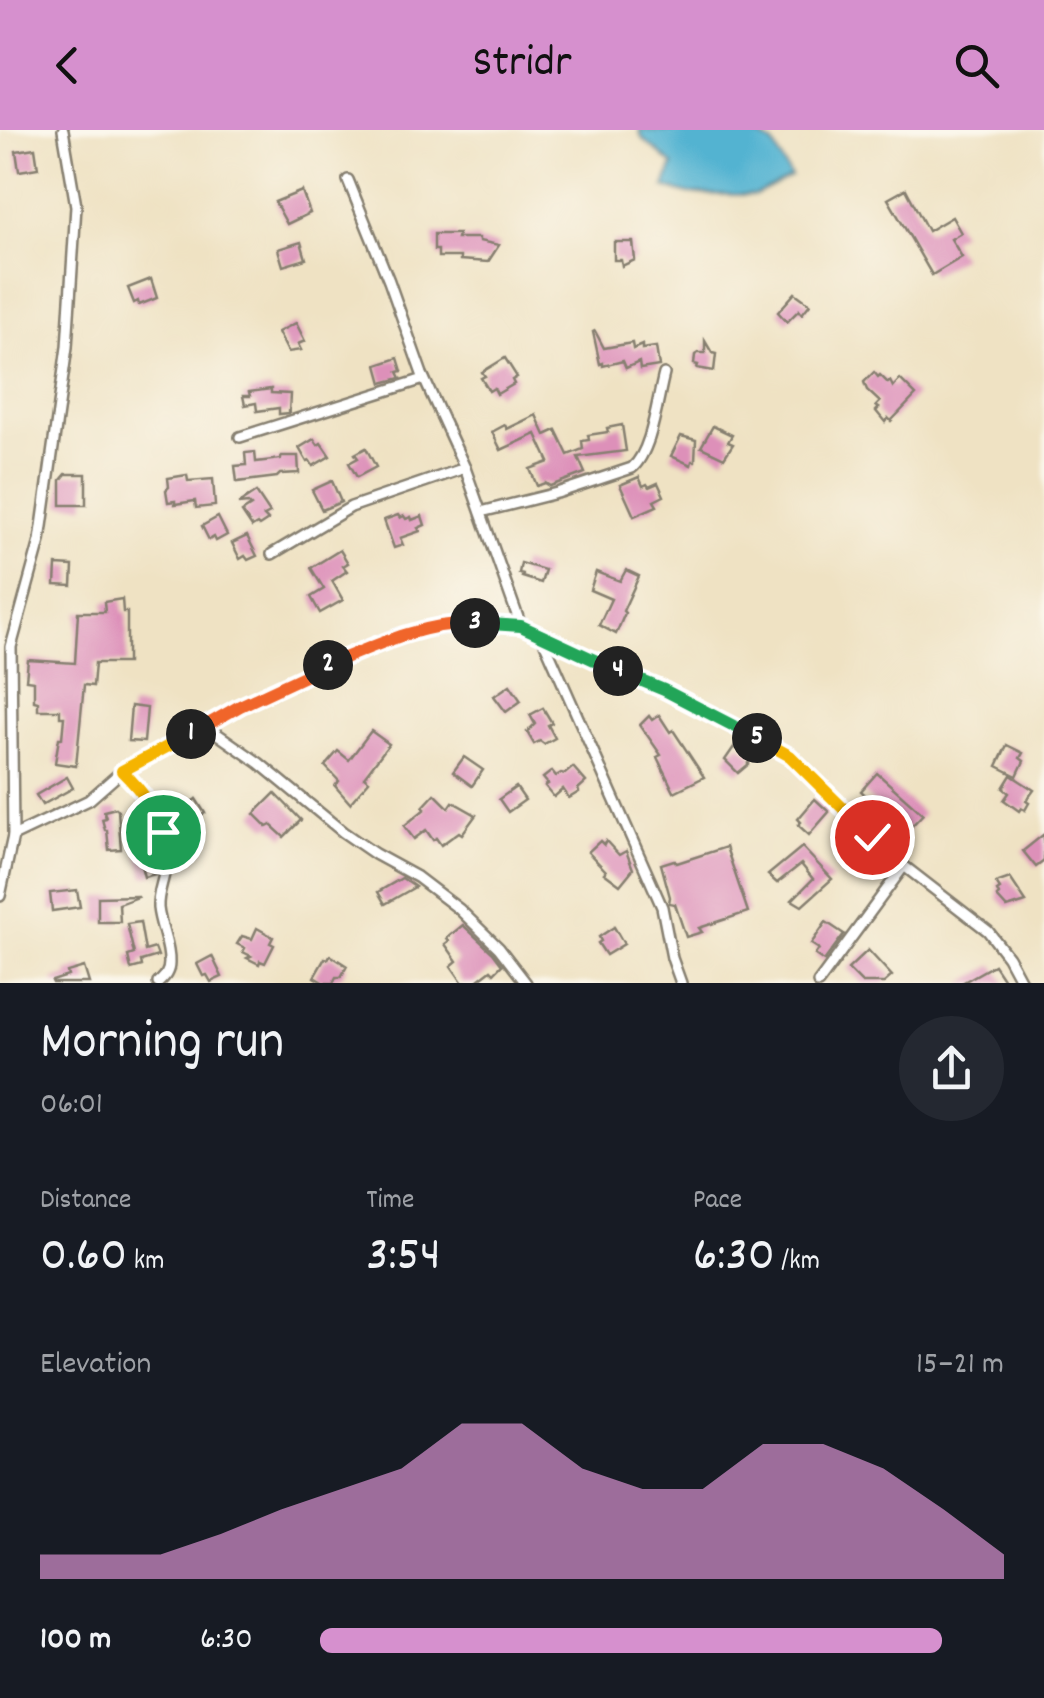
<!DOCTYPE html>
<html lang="en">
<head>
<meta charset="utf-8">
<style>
  body { margin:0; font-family:Dekko,sans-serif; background:#242831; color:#f1f3f6; height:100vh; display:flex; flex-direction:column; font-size:38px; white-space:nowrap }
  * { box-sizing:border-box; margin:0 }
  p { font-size:32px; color:#9ea1a6 }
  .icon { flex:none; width:55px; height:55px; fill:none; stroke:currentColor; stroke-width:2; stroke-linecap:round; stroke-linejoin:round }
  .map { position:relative; height:853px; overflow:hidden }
  .drawer { display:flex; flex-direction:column; background:#171b24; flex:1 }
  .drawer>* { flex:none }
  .pin { position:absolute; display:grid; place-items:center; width:85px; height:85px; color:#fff; margin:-42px; border:5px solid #fff; border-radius:50%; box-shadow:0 2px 10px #0007 }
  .km { position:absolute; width:50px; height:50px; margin:-25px; border-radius:50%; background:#222; color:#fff; font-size:28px; line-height:50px; text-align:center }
  .round { display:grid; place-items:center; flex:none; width:105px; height:105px; border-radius:52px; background:#242831 }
  .headline { display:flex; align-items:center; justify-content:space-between; height:170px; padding:0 40px }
  h1 { font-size:55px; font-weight:600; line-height:75px }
  .figures { display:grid; grid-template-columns:repeat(3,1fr); gap:15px; height:170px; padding:10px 40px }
  .figures div { display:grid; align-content:center }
  .figures b { font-size:50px; font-weight:600 }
  .figures small { font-size:28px; font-weight:400 }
  .figures p { font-size:28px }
  .chart { height:280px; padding:20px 40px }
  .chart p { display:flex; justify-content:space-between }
  .chart svg { width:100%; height:180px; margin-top:10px; fill:#d690ce; opacity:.7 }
  ul { padding:0 40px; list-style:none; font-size:32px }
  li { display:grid; grid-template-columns:160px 120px 1fr; align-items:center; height:75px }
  li i { height:25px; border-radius:12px; background:#d690ce }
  header { display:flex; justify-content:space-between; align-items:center; height:130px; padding:0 40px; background:#d690ce; color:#111; font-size:45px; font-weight:600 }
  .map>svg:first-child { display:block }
  .water { fill:#53b3d1; stroke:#386876; stroke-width:2.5 }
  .building { fill:#dd90b9 }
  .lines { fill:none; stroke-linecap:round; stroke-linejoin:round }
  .minor-casing { stroke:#867f70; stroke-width:14 }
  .minor { stroke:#fff; stroke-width:9 }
  .split-1-casing { stroke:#fff; stroke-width:20 }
  .split-2-casing { stroke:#fff; stroke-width:20 }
  .split-3-casing { stroke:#fff; stroke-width:20 }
  .split-4-casing { stroke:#fff; stroke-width:20 }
  .split-5-casing { stroke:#fff; stroke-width:20 }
  .split-6-casing { stroke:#fff; stroke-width:20 }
  .split-1 { stroke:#f5b400; stroke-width:12 }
  .split-2 { stroke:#f0652b; stroke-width:12 }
  .split-3 { stroke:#f0652b; stroke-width:12 }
  .split-4 { stroke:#22a559; stroke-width:12 }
  .split-5 { stroke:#22a559; stroke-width:12 }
  .split-6 { stroke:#f5b400; stroke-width:12 }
</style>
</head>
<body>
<header><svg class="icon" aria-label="back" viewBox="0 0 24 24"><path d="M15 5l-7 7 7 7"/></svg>Stridr<svg class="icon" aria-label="search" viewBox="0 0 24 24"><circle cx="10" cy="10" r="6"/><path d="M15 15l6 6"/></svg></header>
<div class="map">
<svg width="1044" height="853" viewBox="0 0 1044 853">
  <rect width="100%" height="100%" fill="#fbf7ec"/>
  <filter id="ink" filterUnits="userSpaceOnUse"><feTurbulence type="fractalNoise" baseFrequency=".01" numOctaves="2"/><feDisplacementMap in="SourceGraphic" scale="20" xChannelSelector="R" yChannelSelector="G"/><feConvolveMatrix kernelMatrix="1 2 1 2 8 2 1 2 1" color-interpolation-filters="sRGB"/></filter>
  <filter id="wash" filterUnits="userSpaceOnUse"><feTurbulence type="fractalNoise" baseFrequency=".0048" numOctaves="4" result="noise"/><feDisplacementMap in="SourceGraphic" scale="40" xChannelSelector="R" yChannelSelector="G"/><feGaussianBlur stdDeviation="2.25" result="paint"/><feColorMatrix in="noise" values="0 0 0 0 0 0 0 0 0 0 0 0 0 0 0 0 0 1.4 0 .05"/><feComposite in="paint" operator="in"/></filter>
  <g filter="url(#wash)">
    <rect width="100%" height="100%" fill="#efe2c3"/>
    <polygon class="water" points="639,0 750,0 773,14 791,47 755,65 689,64 664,57 673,35 642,8"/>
    <g id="blocks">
      <g class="building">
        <polygon points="35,18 38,38 19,41 16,21"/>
        <polygon points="906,59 928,101 952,87 961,103 951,109 962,127 932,145 888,69"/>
        <polygon points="302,61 310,83 287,94 275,72"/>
        <polygon points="434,104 458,104 457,108 479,108 479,111 499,115 488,132 460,130 460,127 438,127 438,120 434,120"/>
        <polygon points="301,112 306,129 283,136 278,119"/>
        <polygon points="614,112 633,112 635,130 622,136 621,130 614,130"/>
        <polygon points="151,149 157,168 139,175 138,171 134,173 128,158"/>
        <polygon points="795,163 810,174 802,184 799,180 787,192 778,182"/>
        <polygon points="296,193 305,211 298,214 301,220 288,222 278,202"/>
        <polygon points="595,201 604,218 632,213 633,219 642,215 642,219 656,217 659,236 640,239 639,232 626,238 623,231 603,236 603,233 600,234 593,202"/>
        <polygon points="705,211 712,223 716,224 714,241 697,238 698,235 694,234 695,225 698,223 705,223"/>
        <polygon points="398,228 402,241 398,242 401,248 382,253 377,235"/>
        <polygon points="505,228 517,247 512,250 514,254 497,264 494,258 489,261 481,248 485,246 482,242"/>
        <polygon points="874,242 878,247 880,245 888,253 890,251 893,257 900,249 916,265 891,291 888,288 885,292 880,286 876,281 879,278 876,276 880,272 867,260 865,255 864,252"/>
        <polygon points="271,259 271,263 290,264 289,283 279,284 279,278 257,281 256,273 245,275 243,266 250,266 249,262"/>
        <polygon points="536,285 545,305 556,300 568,325 583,319 582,311 589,310 588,305 608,302 607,298 622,295 626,321 578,327 585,343 550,356 545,353 537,356 530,339 549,332 536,304 501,320 492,302 505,295 507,299"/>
        <polygon points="713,296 732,305 728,312 733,314 724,328 701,317"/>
        <polygon points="681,306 696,310 695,331 692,331 691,335 671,326"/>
        <polygon points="314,309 318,315 321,313 330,326 313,336 310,331 307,332 299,318"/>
        <polygon points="366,318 376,337 357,347 349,333 358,328 355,324"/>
        <polygon points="255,322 256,332 281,329 281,326 298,326 299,343 280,344 277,347 237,352 235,336 246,335 245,323"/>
        <polygon points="66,344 86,344 86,375 61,375 61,350"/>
        <polygon points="187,345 188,351 213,349 215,376 196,378 195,371 175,374 175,371 168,372 166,360 169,357 168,348"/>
        <polygon points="639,347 643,356 647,354 649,357 658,353 664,366 654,371 657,376 634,386 620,355"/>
        <polygon points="332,351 341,372 322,380 312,360"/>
        <polygon points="256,362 270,383 264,386 268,390 259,396 257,394 252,397 242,382 251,376 248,373 238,374"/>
        <polygon points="398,385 400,388 404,386 406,389 411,387 412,390 422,386 425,395 418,398 420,401 400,408 403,415 394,418 384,390"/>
        <polygon points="218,387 227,405 216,411 214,407 209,410 202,396"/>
        <polygon points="247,406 257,426 248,430 245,426 240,429 232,413"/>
        <polygon points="340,420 348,433 343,436 347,441 332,451 343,470 320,483 311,467 324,459 311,438"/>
        <polygon points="521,433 545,440 541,453 522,447 523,444 519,443"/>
        <polygon points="56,435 73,436 72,456 55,455"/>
        <polygon points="626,440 639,446 623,481 625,483 616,504 599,495 611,469 590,460 596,442 620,451"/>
        <polygon points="122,469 123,482 127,482 127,533 95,533 93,556 84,555 76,636 55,633 59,608 62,608 64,587 60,587 60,580 38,580 38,572 34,571 34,551 26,550 28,530 75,533 78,482 105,482 104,472"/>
        <polygon points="510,555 521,571 506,582 494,566"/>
        <polygon points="131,576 147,578 144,612 128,611"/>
        <polygon points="543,578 552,593 548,595 555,608 544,614 540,611 534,614 527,602 535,594 530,585"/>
        <polygon points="659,585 670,602 673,600 704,647 674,662 657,627 661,625 640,595 649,586 652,590"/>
        <polygon points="371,601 389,614 364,647 369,651 350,673 335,656 339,651 325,636 338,621 349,630"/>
        <polygon points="740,614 754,627 748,633 749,634 738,643 725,630 734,617 736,619"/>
        <polygon points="1007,615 1023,623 1020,628 1024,631 1017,646 997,636"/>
        <polygon points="464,627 483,640 472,656 453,642"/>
        <polygon points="573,637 586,652 578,659 579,662 569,668 563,659 554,667 545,656 548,654 543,648 552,641 556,646 561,643 565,644"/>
        <polygon points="877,643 923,684 904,704 873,677 875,674 861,661"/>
        <polygon points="1011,645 1034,660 1026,671 1029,673 1025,680 1021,678 1019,681 1004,670 1009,663 1003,658"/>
        <polygon points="67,647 73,658 42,675 36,665"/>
        <polygon points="516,657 525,670 508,682 499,669"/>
        <polygon points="275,663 301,690 284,707 271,695 267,697 254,684"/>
        <polygon points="435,664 449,678 453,672 476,685 462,704 459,702 441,715 436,708 433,710 426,700 414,709 404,696 425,679 423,677"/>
        <polygon points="196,669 205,683 186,695 179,680"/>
        <polygon points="815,669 829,682 809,705 798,695 801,692 798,689"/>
        <polygon points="116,678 118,680 121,719 109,720 107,700 105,700 102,689 106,688 104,681"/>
        <polygon points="154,702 158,724 157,738 154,739 156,744 144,747 133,705"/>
        <polygon points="1044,704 1044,731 1036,737 1023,721"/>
        <polygon points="600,711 604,715 606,711 619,725 626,721 633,739 620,755 604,743 606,741 588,722"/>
        <polygon points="726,717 748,782 699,798 702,802 686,807 675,774 669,773 670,767 661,734 674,730 677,733"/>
        <polygon points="802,717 832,749 802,776 792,770 813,749 801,734 777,753 768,745"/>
        <polygon points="402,748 415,757 385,774 378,762"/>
        <polygon points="1010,748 1026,772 1007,778 997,767 999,765 997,761 1000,759 996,753"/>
        <polygon points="77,760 80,777 52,781 50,763"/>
        <polygon points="98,767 137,766 138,767 119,774 120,792 98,792"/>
        <polygon points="140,792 145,821 155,818 158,826 141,831 142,836 131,839 128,826 134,824 127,794"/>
        <polygon points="826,792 844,804 824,831 815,825 819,819 811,814"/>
        <polygon points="463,795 493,823 502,835 494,843 491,840 474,853 463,853 451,836 457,831 445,814 449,811 447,808"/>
        <polygon points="614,797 624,814 606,825 598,813 601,811 599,807"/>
        <polygon points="257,798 273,807 270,813 274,815 265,833 260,831 259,834 247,828 251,826 243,822 245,818 237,814 242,806 252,809"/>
        <polygon points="868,820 892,846 884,853 862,853 848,839"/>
        <polygon points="330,825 347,836 341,847 336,847 333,853 324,853 314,847 325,828 328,829"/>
        <polygon points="212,826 222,847 211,852 207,845 203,846 197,834"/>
        <polygon points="994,835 1006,853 962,853"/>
        <polygon points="84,837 89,853 53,853 52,851 68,846 67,842"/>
      </g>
    </g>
  </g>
  <g filter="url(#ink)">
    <use href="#blocks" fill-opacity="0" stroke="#867f70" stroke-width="2.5"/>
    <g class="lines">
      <defs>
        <g id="minor">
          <polyline points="348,50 389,151 422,244 465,338 521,496"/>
          <polyline points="240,307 424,249"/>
          <path d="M481 382 557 363 632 338C652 321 657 270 664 244"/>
          <polyline points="272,424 351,377 465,338"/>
          <polyline points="541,504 662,777 672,828 681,853"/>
          <polyline points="206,596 259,633 343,702 375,724 417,747 459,779 499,818 526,853"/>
          <path d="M122 641C139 659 155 675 162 700 166 712 167 726 165 739 163 753 157 764 158 778 160 797 170 815 169 833 169 842 165 847 158 853"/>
          <polyline points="13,706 89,670 122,641 240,576 303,546 398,505 469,493 521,496 684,570 790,626 904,736 988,801 1008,827 1022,853"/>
          <polyline points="0,766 13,706 11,517 40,411 67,217 76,76 63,0"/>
          <polyline points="818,853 904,736"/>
        </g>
      </defs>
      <use href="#minor" class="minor-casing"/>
      <use href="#minor" class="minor"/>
    </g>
  </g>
  <g class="lines" filter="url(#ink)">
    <defs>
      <path id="split-1" d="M163 702C154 677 141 660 122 641L191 604"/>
      <polyline id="split-2" points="191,604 240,576 328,535"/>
      <path id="split-3" d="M328 535C376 515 422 493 475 493"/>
      <polyline id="split-4" points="475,493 521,496 618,541"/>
      <polyline id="split-5" points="618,541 664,560 757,608"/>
      <polyline id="split-6" points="757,608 790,626 872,707"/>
    </defs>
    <use href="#split-1" class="split-1-casing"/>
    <use href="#split-2" class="split-2-casing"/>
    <use href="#split-3" class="split-3-casing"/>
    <use href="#split-4" class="split-4-casing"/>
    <use href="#split-5" class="split-5-casing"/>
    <use href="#split-6" class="split-6-casing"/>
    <use href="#split-1" class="split-1"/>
    <use href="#split-2" class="split-2"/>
    <use href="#split-3" class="split-3"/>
    <use href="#split-4" class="split-4"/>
    <use href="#split-5" class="split-5"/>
    <use href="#split-6" class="split-6"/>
  </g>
</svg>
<div class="pin" style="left:163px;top:702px;background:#1e9e55"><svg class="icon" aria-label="arrive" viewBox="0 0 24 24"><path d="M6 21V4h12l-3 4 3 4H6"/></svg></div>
<div class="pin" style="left:872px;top:707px;background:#d93025"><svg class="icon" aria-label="check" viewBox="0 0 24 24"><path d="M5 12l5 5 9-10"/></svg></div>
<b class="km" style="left:191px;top:604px">1</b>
<b class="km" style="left:328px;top:535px">2</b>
<b class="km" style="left:475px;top:493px">3</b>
<b class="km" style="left:618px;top:541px">4</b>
<b class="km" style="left:757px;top:608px">5</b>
</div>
<section class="drawer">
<div class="headline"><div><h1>Morning run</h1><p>06:01</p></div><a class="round"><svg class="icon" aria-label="share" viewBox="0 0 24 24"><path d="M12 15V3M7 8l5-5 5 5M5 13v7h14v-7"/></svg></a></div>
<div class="figures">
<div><p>Distance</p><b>0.60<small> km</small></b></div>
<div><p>Time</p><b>3:54</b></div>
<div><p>Pace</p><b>6:30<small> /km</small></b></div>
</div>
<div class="chart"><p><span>Elevation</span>15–21 m</p>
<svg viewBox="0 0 160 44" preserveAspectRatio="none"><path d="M0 44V38L10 38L20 38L30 33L40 27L50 22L60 17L70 6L80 6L90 17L100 22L110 22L120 11L130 11L140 17L150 27L160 38V44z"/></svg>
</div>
<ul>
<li><b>100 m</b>6:30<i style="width:91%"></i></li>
</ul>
</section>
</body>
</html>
